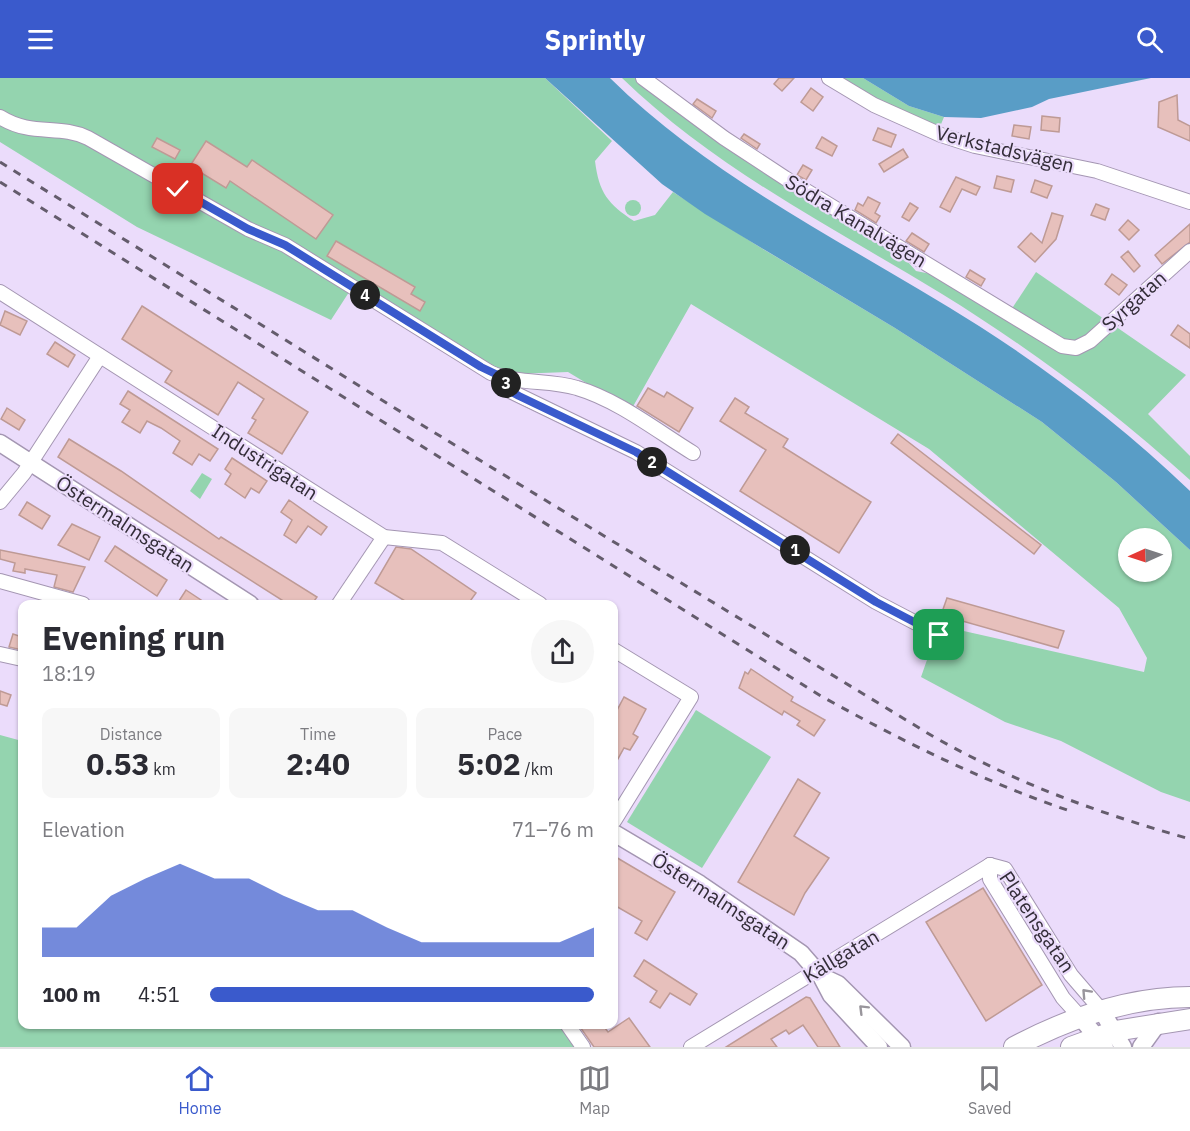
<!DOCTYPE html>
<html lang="en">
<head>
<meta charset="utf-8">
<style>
  body { margin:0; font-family:"IBM Plex Sans",sans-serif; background:#f7f7f7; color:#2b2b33; height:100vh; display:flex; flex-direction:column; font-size:22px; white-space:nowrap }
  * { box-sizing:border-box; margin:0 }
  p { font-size:20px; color:#7c7c81 }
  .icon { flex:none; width:33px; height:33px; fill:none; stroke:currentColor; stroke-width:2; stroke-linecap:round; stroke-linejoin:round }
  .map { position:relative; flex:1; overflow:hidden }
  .side { position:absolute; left:18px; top:522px; width:600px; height:429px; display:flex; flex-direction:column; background:#fff; border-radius:12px; box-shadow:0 2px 4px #0004 }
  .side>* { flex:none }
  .needle { width:39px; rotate:267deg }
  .tools { position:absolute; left:1118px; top:450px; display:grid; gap:12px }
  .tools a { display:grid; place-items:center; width:54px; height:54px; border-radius:50%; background:#fff; box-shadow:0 2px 4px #0004; font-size:30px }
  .pin { position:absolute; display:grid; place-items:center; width:51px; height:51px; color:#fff; margin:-26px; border-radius:12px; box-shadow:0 3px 9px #0006 }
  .km { position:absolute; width:30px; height:30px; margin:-15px; border-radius:50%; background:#222; color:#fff; font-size:16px; line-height:30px; text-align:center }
  .round { display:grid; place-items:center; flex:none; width:63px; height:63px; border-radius:32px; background:#f7f7f7 }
  .head { display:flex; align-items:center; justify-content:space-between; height:102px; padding:0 24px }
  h1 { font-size:33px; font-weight:700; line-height:45px }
  .metrics { display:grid; grid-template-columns:repeat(3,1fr); gap:9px; height:102px; padding:6px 24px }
  .metrics div { display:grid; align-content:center; border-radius:12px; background:#f7f7f7; text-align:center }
  .metrics b { font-size:30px; font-weight:700 }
  .metrics small { font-size:16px; font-weight:400 }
  .metrics p { font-size:16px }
  .chart { height:168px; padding:12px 24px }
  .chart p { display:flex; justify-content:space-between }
  .chart svg { width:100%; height:108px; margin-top:6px; fill:#3a5acc; opacity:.7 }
  ul { padding:0 24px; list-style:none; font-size:20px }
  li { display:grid; grid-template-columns:96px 72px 1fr; align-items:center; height:45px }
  li i { height:15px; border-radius:8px; background:#3a5acc }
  header { display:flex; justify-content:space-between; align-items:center; height:78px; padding:0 24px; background:#3a5acc; color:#fff; font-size:27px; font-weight:700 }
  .dock { display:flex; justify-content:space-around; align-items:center; height:84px; border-top:2px solid #e1e1e2; background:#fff; font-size:16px; color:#7c7c81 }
  .dock a { display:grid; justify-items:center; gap:3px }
  .dock .current { color:#3a5acc }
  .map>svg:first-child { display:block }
  .green { fill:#94d4af; fill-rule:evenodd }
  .water { fill:#599dc6 }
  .building { fill:#e7c0bc; stroke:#be9a95; stroke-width:1.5 }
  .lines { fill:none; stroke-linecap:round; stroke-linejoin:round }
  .minor-casing { stroke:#a496b2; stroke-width:16 }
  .tertiary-casing { stroke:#a496b2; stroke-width:19 }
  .secondary-casing { stroke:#a496b2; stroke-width:22 }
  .minor { stroke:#fff; stroke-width:14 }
  .tertiary { stroke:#fff; stroke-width:16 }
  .secondary { stroke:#fff; stroke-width:20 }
  .rail { stroke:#645c6c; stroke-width:3; stroke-dasharray:8 8; stroke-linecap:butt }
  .oneway { stroke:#99969c }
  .route-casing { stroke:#fff; stroke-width:12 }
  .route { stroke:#3a5acc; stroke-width:8 }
  .labels { text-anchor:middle; stroke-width:4.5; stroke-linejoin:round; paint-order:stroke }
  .street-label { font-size:20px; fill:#332d38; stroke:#ebdcfb }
</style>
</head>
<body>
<header><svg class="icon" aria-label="menu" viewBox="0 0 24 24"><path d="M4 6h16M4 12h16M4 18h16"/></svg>Sprintly<svg class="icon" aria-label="search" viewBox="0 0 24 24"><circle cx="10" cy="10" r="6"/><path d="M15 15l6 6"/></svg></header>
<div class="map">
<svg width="1190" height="969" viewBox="0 0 1190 969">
  <rect width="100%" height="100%" fill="#ebdcfb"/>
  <g class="green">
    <path d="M0 0H545L612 63 595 83C599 115 608 126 634 143L655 137 673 114 758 168 895 250 1042 344 1116 404 1190 472V724L1161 714 1061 663 1005 644 921 599 928 579 946 549 1144 594 1147 580 1119 530 929 371 691 226 631 332 568 294 485 297 353 208 331 242 137 149 0 64ZM1128 460H1161V494H1128Z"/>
    <path d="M622 0H638L830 130 849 148 907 183 916 193 941 198 1066 272 1112 246 1186 297 1148 336 1190 378V402C1113 332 1031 271 942 216 832 149 716 91 622 0Z"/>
    <polygon points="840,0 863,0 909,28 944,39 939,51 906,38"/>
    <circle cx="633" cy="130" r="8"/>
    <polygon points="1036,194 1107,243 1087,261 1066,266 1011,232"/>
    <polygon points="202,395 212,401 200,421 190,413"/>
    <polygon points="696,632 771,679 702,790 627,744"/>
    <polygon points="0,657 22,663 22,946 560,946 577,969 0,969"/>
  </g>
  <g class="water">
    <path d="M545 0H610C717 105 853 168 979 248 1054 296 1126 351 1190 413V472L1116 404 1042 344 895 250 705 136 662 106Z"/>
    <polygon points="863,0 1151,0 1049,21 1032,29 981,40 944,39 909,28"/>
  </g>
  <g class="building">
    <polygon points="779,0 794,0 782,13 774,6"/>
    <polygon points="811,10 823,19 813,33 801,24"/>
    <polygon points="1177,17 1178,42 1190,48 1190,63 1158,49 1159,24"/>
    <polygon points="697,21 716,33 712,40 693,26"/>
    <polygon points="1042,38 1060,40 1059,54 1041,52"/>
    <polygon points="1014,47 1031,49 1029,61 1012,58"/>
    <polygon points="878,50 896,57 891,69 873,62"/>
    <polygon points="744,56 760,66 757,71 741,60"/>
    <polygon points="822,59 837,68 832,78 816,70"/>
    <polygon points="157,60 180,72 175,81 152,69"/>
    <polygon points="206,63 247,89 252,82 333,137 316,161 230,103 226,110 190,88"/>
    <polygon points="903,71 908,79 884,94 879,86"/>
    <polygon points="803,87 812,92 806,102 797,97"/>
    <polygon points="997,98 1014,102 1011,114 994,110"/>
    <polygon points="956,99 980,109 976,117 962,111 950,134 940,129"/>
    <polygon points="1035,102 1052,108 1047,120 1031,114"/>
    <polygon points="868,119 880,125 875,135 880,138 876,145 855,132 858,125 863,128"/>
    <polygon points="910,125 918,130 909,143 902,139"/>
    <polygon points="1096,126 1109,131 1105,142 1091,137"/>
    <polygon points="1052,135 1063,138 1056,161 1035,184 1018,169 1031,155 1042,165"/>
    <polygon points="1128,142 1139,152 1129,162 1119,152"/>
    <polygon points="1190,146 1190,164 1162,186 1155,177"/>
    <polygon points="912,155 929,166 924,174 906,163"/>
    <polygon points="336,163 415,209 411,216 425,224 420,233 327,178"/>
    <polygon points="1128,173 1140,188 1134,194 1121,179"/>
    <polygon points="970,192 985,201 981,208 966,199"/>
    <polygon points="1112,196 1127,207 1119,217 1105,206"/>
    <polygon points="142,228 308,334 282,376 248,355 256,342 252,340 264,321 238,304 218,337 165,304 172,293 122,261"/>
    <polygon points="5,233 27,243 20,257 0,247"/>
    <polygon points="1178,247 1190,256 1190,270 1171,257"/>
    <polygon points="55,264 75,277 68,289 47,276"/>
    <polygon points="648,310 664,319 667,314 693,330 679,354 637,328"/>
    <polygon points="128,313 218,371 210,383 199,376 192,387 173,375 180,363 161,350 147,343 140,355 122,344 130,332 120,326"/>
    <polygon points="735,320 749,329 745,335 788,361 783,369 871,424 839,475 740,413 766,372 720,343"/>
    <polygon points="7,330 25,342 19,352 1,341"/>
    <polygon points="898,356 1041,467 1034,476 891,365"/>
    <polygon points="69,361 121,393 219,461 221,459 317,519 312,526 288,526 58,379"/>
    <polygon points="232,380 267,403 259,415 251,410 245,420 225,406 231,396 225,391"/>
    <polygon points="289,422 327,449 321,457 308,448 296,465 284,457 292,442 281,434"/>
    <polygon points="27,424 50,438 42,451 19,437"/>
    <polygon points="72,446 100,459 89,482 58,467"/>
    <polygon points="115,468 167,502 157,518 105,483"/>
    <polygon points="396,469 411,471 476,515 468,526 410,526 375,505"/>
    <polygon points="0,472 85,489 73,514 54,509 57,497 25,491 25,495 13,493 15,485 0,481"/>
    <polygon points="186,512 207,526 177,526"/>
    <polygon points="947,520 1064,553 1058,570 941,537"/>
    <polygon points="13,556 22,559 22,572 9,569"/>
    <polygon points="751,591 793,619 791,623 825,642 814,658 797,647 800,643 784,633 782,637 739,610 745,594 748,596"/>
    <polygon points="0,613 11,617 7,628 0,626"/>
    <polygon points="624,619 646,631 633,656 638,659 630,672 624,670 614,688 614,638"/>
    <polygon points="798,701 820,715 794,758 829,780 805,815 794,837 738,804"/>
    <polygon points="614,778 675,814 647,862 635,855 642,843 614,827"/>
    <polygon points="983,810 1042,907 986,943 926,844"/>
    <polygon points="644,882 697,916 690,927 670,915 660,930 650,924 657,913 634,898"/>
    <polygon points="806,919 810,920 840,969 818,969 803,947 789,956 786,952 771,961 777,969 726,969"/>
    <polygon points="629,940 650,969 594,969 578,946 602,946 608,954"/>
  </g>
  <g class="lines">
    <defs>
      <g id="minor">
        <polyline points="643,0 724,60 785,100 1062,268 1076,270 1090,263 1190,173"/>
        <polyline points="829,0 874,27 941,57 975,68 1097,93 1190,124"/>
        <path d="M0 39C32 59 59 46 88 60L248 151 285 167 491 295C519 307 549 301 577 310 618 322 657 353 693 375"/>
        <polyline points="0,214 384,459 442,465 540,526"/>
        <polyline points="504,300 510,313 636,374 876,524 939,557"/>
        <polyline points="0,424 24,395 100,278"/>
        <polyline points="0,503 83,526"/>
        <polyline points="339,526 384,459"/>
        <polyline points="614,572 691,619 614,743"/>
        <polyline points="0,576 22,581"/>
        <polyline points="990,787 1005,791 1071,897 1102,933"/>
        <polyline points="990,787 990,801 1063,920 1081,940"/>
        <polyline points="567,946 583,969"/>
        <polyline points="691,969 990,787"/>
      </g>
      <g id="tertiary">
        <polyline points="0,365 250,526"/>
        <polyline points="614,755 700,806 801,875 821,898 831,917 879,969"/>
        <polyline points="821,898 838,906 902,969"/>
        <polyline points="1102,933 1123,969"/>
        <polyline points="1081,940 1105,969"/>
        <polyline points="1141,969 1159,944"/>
      </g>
      <g id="secondary">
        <path d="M1014 969C1067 941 1129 919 1190 919"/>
        <polyline points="1071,969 1115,953 1190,941"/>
      </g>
    </defs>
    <use href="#minor" class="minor-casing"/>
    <use href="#tertiary" class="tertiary-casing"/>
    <use href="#secondary" class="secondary-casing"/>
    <use href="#minor" class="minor"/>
    <use href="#tertiary" class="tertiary"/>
    <use href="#secondary" class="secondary"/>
    <g class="rail">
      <path d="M0 84 422 347 934 659C1018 706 1098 735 1190 761"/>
      <path d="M0 104 821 618C902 663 982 703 1070 733"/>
    </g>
  </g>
  <defs><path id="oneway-chevron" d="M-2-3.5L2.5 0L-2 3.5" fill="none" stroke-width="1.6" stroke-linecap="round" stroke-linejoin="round" transform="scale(1.5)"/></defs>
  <g class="oneway">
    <use href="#oneway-chevron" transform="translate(1086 915) rotate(-133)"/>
    <use href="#oneway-chevron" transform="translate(863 931) rotate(-135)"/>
  </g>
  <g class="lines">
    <defs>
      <polyline id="route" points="178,111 248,151 285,167 481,289 504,300 510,313 519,318 636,374 876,524 939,557"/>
    </defs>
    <use href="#route" class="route-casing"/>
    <use href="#route" class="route"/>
  </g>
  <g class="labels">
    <g class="street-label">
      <text transform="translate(1005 71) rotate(14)" y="7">Verkstadsvägen</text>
      <text transform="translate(856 143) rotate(31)" y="7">Södra Kanalvägen</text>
      <text transform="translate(1134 223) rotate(-42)" y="7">Syrgatan</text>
      <text transform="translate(265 384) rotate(33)" y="7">Industrigatan</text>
      <text transform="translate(125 446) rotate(33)" y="7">Östermalmsgatan</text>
      <text transform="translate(721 823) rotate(33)" y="7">Östermalmsgatan</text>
      <text transform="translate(1037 844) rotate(56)" y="7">Platensgatan</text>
      <text transform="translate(841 878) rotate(-31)" y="7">Källgatan</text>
    </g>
  </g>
</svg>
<div class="tools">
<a><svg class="needle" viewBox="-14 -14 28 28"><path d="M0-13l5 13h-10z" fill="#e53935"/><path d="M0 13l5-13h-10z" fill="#7c7c81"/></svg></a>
</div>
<div class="pin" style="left:939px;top:557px;background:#1e9e55"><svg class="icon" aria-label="arrive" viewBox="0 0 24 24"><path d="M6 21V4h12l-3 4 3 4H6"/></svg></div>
<div class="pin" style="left:178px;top:111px;background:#d93025"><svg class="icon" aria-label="check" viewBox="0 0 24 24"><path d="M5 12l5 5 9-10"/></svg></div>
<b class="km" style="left:795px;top:472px">1</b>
<b class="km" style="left:652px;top:384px">2</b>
<b class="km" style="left:506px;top:305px">3</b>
<b class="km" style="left:365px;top:217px">4</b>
<section class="side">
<div class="head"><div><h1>Evening run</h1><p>18:19</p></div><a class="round"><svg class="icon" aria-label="share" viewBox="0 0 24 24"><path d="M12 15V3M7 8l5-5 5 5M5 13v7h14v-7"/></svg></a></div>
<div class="metrics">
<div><p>Distance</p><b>0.53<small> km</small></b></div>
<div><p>Time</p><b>2:40</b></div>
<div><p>Pace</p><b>5:02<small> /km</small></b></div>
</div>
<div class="chart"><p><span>Elevation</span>71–76 m</p>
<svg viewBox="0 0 160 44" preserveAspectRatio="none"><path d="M0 44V32L10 32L20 19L30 12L40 6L50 12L60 12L70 19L80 25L90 25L100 32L110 38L120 38L130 38L140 38L150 38L160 32V44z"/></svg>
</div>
<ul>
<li><b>100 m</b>4:51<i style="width:100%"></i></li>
</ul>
</section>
</div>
<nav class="dock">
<a class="current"><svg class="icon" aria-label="home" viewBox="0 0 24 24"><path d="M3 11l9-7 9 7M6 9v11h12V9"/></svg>Home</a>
<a><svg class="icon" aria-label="map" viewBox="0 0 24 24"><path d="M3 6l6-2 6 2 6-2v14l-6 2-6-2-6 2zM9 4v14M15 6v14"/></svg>Map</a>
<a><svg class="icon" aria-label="saved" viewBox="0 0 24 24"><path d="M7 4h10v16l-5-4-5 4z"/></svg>Saved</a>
</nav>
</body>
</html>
